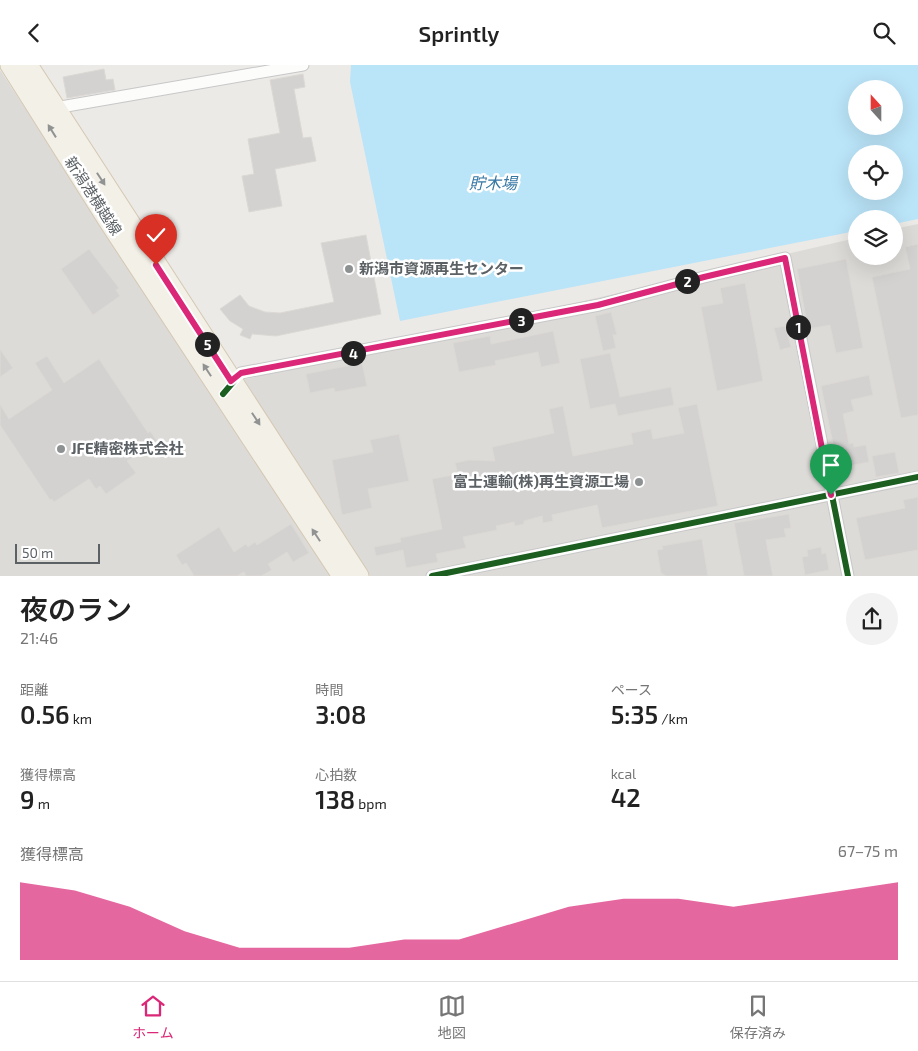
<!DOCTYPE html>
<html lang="ja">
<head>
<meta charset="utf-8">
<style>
  body { margin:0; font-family:"Exo 2","Noto Sans JP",sans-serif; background:#f2f2f2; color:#222; height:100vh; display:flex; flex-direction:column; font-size:19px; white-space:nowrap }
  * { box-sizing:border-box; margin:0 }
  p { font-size:16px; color:#767676 }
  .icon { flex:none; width:28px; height:28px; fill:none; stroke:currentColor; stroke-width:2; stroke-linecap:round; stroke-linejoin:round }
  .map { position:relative; height:511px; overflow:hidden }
  .sheet { display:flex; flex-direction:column; background:#fff; flex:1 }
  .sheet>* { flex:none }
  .needle { width:32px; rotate:339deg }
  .buttons { position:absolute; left:848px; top:15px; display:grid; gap:10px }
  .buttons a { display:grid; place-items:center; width:55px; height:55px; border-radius:50%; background:#fff; box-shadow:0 5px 20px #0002; font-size:25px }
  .scale { position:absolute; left:15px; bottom:12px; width:85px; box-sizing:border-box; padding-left:5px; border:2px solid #5c6165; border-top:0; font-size:14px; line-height:18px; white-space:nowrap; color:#5c6165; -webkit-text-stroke:4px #fff; paint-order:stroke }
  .pin { position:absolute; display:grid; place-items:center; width:42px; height:42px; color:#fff; margin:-51px -21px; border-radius:50% 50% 50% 0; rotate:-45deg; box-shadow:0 0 5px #0007 }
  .pin .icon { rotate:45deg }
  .km { position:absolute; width:25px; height:25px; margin:-12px; border-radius:50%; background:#222; color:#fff; font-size:14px; line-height:25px; text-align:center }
  .round { display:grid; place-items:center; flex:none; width:52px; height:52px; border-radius:26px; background:#f2f2f2 }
  .overview { display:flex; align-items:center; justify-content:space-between; height:85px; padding:0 20px }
  h1 { font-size:28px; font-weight:600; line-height:38px }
  .stats { display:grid; grid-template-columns:repeat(3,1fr); gap:8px; height:85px; padding:5px 20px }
  .stats div { display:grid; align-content:center }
  .stats b { font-size:25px; font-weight:600 }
  .stats small { font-size:14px; font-weight:400 }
  .stats p { font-size:14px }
  .chart { height:140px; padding:10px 20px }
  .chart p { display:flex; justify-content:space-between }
  .chart svg { width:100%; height:90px; margin-top:5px; fill:#db2777; opacity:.7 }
  header { display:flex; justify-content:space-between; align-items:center; height:65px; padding:0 20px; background:#fff; font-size:22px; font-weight:600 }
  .tab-bar { display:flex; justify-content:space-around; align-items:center; height:70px; border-top:1px solid #e0e0e0; background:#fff; font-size:14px; color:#767676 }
  .tab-bar a { display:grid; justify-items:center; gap:2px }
  .tab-bar .on { color:#db2777 }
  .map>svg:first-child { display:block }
  .industrial { fill:#dddbd8 }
  .water { fill:#bae4f8; fill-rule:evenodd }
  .building { fill:#d4d2d1; stroke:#dcd9d5 }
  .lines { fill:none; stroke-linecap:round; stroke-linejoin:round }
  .minor-casing { stroke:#c7c7c8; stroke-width:13 }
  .primary-casing { stroke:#d5c8b3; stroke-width:21 }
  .minor { stroke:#fcfcfb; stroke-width:11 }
  .primary { stroke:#f3f0e8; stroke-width:19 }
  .cycleway-casing { stroke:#fff; stroke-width:9 }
  .cycleway { stroke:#1b5e20; stroke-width:6 }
  .oneway { fill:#919393 }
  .route-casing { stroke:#fff; stroke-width:10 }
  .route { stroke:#db2777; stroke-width:6 }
  .poi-dot { fill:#8e9192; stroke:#fff; stroke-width:2 }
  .labels { text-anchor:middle; stroke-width:5; stroke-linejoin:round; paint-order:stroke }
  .street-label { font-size:15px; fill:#5c6165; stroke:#fff }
  .poi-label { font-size:15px; font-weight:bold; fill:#5c6165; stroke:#fff; text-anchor:start }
  .water-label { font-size:16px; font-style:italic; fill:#3677a4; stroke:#fff }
</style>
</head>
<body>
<header><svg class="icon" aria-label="back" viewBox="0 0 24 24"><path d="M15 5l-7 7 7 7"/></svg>Sprintly<svg class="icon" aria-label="search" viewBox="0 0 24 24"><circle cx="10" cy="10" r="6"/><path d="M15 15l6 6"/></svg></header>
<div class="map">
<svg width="918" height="511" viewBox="0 0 918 511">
  <rect width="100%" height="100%" fill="#eceae7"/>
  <g class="industrial">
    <polygon points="0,5 331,511 0,511"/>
    <polygon points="918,159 918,511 370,511 242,315 856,173 856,191 894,191 894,164"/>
  </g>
  <path class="water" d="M351 0H918V154L894 159V154H856V166L400 256 350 17ZM856 24H894V61H856ZM856 89H894V126H856Z"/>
  <g class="building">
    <polygon points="104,4 106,15 113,14 115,25 67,33 63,12"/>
    <polygon points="303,9 305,22 294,24 303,73 311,72 316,96 275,104 282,141 249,147 242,111 254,109 248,74 280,68 270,15"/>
    <polygon points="366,170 381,249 276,271 252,269 250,274 240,270 243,264 230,256 220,244 240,230 249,241 265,247 280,248 334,237 321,178"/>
    <polygon points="918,179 918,350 901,353 872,212 910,204 905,182"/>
    <polygon points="89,184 119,223 116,225 120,231 93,250 61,204"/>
    <polygon points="846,194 863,283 836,288 830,260 808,264 797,204"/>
    <polygon points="745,218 763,316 717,326 701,242 723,238 720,223"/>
    <polygon points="611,247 617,270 613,270 616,283 603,286 595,251"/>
    <polygon points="785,261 791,282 780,285 774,263"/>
    <polygon points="553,266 560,298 541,302 538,287 495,296 496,300 459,307 453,278 490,271 491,279"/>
    <polygon points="0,284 13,303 0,312"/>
    <polygon points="610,288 620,332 671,322 674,340 618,351 615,339 590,344 580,294"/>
    <polygon points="47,291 64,318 99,294 148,368 150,366 157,376 127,396 136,408 106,429 100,421 96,424 89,414 54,437 52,434 50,435 0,360 0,339 9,354 52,325 35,298"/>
    <polygon points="362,298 367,321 335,327 334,323 310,328 306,309"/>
    <polygon points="869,310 873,330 851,335 854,346 843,349 849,379 853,378 854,382 866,380 869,397 838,403 821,321"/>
    <polygon points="697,339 718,441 602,463 597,440 552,450 553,456 543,458 542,451 524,456 524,459 515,461 514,457 496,461 497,465 463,472 466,483 436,489 438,497 406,503 403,485 376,491 374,482 401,477 400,473 442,464 432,414 458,409 455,398 469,395 495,396 492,382 554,368 549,344 563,341 573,391 633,379 631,368 651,364 653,374 684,368 678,343"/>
    <polygon points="399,369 409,416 368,424 372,443 342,450 332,395 373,387 370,375"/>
    <polygon points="895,387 899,408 876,412 872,391"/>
    <polygon points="918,432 918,485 865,495 856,453 905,443 903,435"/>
    <polygon points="789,449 791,463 784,464 786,472 766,475 773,511 744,511 734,458"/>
    <polygon points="291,459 309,488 293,497 287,487 268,499 272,505 261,511 246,511 244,507 237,511 194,511 186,498 182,500 176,490 219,462 234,487 246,479 248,482 255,477 257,480"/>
    <polygon points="702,474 708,511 666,511 661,508 657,485 663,484 662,481"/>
    <polygon points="821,482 822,489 826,488 829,505 805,510 802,492 808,491 807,485"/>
  </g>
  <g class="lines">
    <defs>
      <g id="minor">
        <polyline points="55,43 303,0"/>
        <polyline points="230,319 241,308 599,240 704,212 785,193 848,511"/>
        <polyline points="432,511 918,412"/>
      </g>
      <g id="primary">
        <polyline points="10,0 107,154 342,511"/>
        <polyline points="28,0 359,511"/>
      </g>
    </defs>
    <use href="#minor" class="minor-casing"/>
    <use href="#primary" class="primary-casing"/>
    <use href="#minor" class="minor"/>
    <use href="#primary" class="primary"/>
    <defs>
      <g id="cycleway">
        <polyline points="223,329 241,308 599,240 704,212 785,193 848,511"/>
        <polyline points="432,511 918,412"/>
      </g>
    </defs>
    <use href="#cycleway" class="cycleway-casing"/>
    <use href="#cycleway" class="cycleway"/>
  </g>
  <defs><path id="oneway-solid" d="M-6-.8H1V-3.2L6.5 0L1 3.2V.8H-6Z" transform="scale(1.25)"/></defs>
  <g class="oneway">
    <use href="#oneway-solid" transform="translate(52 66) rotate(-122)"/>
    <use href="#oneway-solid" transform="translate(101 114) rotate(57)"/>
    <use href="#oneway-solid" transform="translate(207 305) rotate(-123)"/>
    <use href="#oneway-solid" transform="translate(256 354) rotate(57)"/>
    <use href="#oneway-solid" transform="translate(316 470) rotate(-123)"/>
  </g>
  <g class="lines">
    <defs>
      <polyline id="route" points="156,200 231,316 241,308 598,240 704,212 785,193 831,430"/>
    </defs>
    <use href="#route" class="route-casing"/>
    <use href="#route" class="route"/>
  </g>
  <g class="poi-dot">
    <circle cx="349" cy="204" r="5"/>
    <circle cx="61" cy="384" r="5"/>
    <circle cx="639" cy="417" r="5"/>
  </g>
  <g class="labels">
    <g class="street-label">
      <text transform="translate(93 131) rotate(57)" y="5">新潟港横越線</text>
    </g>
    <g class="poi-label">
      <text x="359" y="209">新潟市資源再生センター</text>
      <text x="71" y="389">JFE精密株式会社</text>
      <text x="629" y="422" text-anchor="end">富士運輸(株)再生資源工場</text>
    </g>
    <g class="water-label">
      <text x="493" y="124">貯木場</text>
    </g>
  </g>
</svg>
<div class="buttons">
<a><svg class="needle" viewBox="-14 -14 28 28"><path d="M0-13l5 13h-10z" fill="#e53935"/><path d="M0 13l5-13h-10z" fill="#767676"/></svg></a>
<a><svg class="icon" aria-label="locate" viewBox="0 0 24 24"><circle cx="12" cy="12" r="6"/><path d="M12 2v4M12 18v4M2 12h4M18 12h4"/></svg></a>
<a><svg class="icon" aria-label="layers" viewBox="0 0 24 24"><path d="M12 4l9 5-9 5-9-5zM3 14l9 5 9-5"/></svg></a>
</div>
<div class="scale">50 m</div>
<div class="pin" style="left:831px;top:430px;background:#1e9e55"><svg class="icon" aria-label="arrive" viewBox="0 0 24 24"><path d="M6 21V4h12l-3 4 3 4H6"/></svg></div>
<div class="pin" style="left:156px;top:200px;background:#d93025"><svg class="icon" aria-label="check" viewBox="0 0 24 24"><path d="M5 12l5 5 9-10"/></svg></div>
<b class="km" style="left:798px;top:262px">1</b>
<b class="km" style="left:687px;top:216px">2</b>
<b class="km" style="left:521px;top:255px">3</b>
<b class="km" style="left:353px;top:288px">4</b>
<b class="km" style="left:207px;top:279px">5</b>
</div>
<section class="sheet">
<div class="overview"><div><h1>夜のラン</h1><p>21:46</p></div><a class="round"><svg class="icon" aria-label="share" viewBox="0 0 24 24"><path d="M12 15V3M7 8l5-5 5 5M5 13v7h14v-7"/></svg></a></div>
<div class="stats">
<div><p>距離</p><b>0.56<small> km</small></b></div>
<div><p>時間</p><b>3:08</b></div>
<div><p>ペース</p><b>5:35<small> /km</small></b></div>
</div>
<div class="stats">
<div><p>獲得標高</p><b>9<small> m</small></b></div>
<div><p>心拍数</p><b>138<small> bpm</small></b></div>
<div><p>kcal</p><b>42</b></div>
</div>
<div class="chart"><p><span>獲得標高</span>67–75 m</p>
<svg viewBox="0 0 160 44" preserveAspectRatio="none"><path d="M0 44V6L10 10L20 18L30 30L40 38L50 38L60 38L70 34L80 34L90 26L100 18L110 14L120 14L130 18L140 14L150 10L160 6V44z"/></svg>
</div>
</section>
<nav class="tab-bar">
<a class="on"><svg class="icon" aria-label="home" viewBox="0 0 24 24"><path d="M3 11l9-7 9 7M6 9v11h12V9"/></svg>ホーム</a>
<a><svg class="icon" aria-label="map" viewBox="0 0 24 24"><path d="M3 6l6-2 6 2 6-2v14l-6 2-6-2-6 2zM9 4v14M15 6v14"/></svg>地図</a>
<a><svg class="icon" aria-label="saved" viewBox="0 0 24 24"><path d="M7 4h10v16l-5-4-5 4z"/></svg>保存済み</a>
</nav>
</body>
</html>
